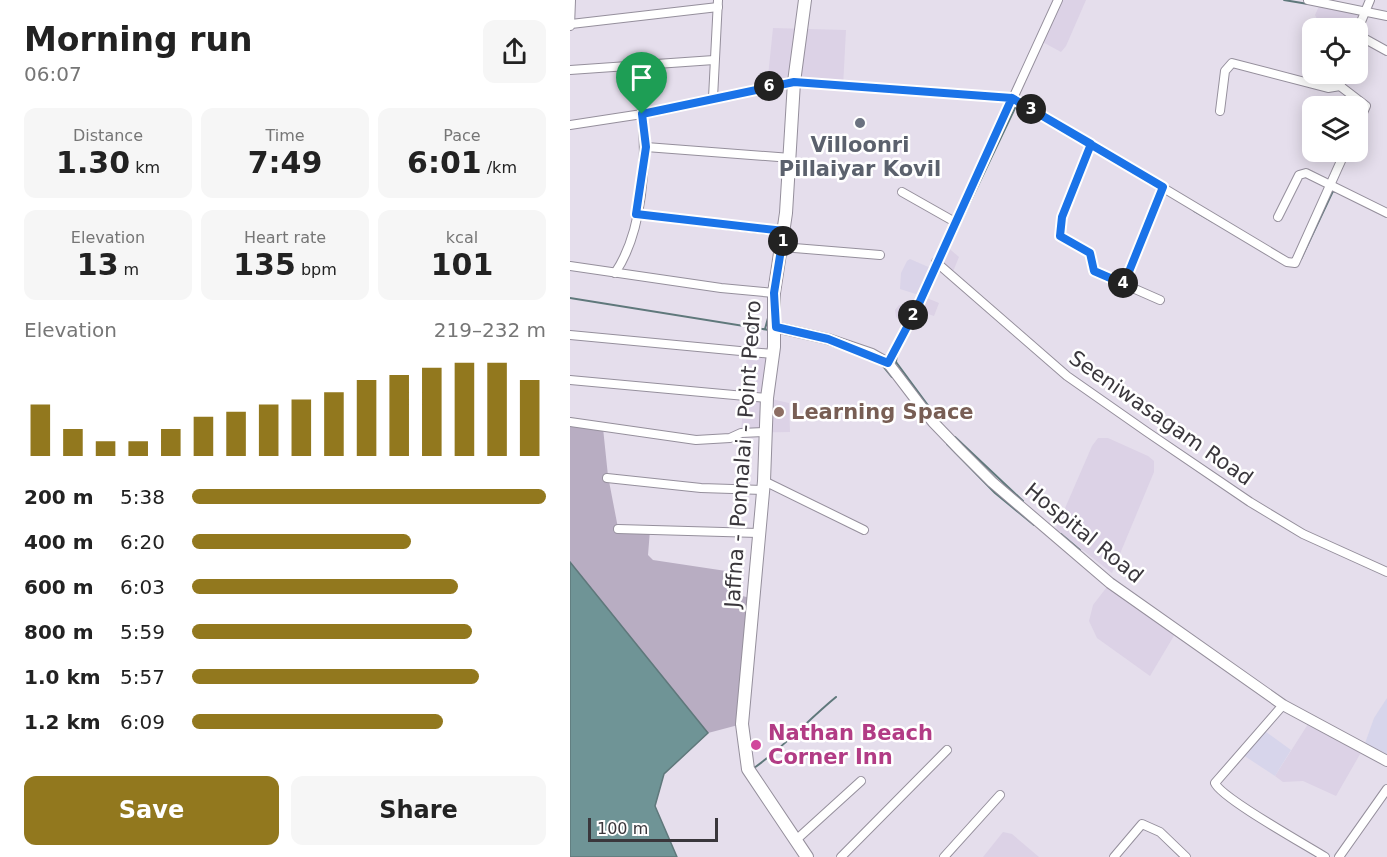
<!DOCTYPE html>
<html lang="en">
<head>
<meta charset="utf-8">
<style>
  body { margin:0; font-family:"DejaVu Sans",sans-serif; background:#f6f6f6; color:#222; height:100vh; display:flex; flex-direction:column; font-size:22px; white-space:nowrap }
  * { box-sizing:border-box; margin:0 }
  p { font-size:20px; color:#767676 }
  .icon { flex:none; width:33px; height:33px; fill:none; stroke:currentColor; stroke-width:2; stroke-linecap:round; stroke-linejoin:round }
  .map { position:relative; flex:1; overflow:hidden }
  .side { display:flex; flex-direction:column; background:#fff; width:570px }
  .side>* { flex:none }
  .tools { position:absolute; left:732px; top:18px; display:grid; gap:12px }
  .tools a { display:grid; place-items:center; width:66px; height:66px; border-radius:12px; background:#fff; box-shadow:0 3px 15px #0003; font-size:30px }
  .scale { position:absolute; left:18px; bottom:15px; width:130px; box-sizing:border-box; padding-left:6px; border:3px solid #3a373c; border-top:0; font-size:16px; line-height:21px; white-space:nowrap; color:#3a373c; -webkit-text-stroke:4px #fff; paint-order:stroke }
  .pin { position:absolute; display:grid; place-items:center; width:51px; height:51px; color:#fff; margin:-62px -26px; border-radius:50% 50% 50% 0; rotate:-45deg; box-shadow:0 0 6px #0007 }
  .pin .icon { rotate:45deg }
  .km { position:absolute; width:30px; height:30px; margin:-15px; border-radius:50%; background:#222; color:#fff; font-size:16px; line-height:30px; text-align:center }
  .round { display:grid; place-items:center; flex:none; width:63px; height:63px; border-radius:12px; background:#f6f6f6 }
  .headline { display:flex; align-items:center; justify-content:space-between; height:102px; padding:0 24px }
  h1 { font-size:33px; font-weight:700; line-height:45px }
  .stats { display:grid; grid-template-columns:repeat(3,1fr); gap:9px; height:102px; padding:6px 24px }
  .stats div { display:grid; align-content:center; border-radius:12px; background:#f6f6f6; text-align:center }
  .stats b { font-size:30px; font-weight:700 }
  .stats small { font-size:16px; font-weight:400 }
  .stats p { font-size:16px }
  .chart { height:168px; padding:12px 24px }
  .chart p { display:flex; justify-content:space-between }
  .chart svg { width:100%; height:108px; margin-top:6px; stroke:#92781e; stroke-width:6 }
  .cta { display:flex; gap:12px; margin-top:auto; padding:12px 24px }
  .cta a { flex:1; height:69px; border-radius:12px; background:#92781e; color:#fff; font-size:24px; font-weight:700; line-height:69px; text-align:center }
  .cta a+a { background:#f6f6f6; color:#222 }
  ul { padding:0 24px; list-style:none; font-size:20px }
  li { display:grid; grid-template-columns:96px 72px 1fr; align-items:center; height:45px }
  li i { height:15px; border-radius:8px; background:#92781e }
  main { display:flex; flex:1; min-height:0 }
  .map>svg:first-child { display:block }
  .built { fill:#dcd2e6 }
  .industrial { fill:#d7d5eb }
  .medical { fill:#dad4e9 }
  .green { fill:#b8adc2 }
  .water { fill:#6f9496; stroke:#5f787b; stroke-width:1.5 }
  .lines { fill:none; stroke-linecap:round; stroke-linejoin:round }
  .stream { stroke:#5f787b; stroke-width:2 }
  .minor-casing { stroke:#958f9c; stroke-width:10 }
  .tertiary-casing { stroke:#958f9c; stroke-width:12 }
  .primary-casing { stroke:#958f9c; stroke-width:14 }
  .minor { stroke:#fff; stroke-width:8 }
  .tertiary { stroke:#fff; stroke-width:10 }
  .primary { stroke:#fff; stroke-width:12 }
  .route-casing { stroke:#fff; stroke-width:12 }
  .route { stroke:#1a73e8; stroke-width:8 }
  .worship-dot { fill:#6b7280; stroke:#fff; stroke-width:2 }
  .education-dot { fill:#8d6e63; stroke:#fff; stroke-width:2 }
  .hotel-dot { fill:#d1479c; stroke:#fff; stroke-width:2 }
  .labels { text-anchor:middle; stroke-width:5; stroke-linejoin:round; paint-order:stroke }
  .worship-label { font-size:21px; font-weight:bold; fill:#5b616d; stroke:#fff }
  .education-label { font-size:21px; font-weight:bold; fill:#785e54; stroke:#fff; text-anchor:start }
  .street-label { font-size:21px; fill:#3a373c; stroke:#fff }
  .hotel-label { font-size:21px; font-weight:bold; fill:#b23c85; stroke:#fff; text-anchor:start }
</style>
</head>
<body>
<main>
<section class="side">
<div class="headline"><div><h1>Morning run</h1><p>06:07</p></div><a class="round"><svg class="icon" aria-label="share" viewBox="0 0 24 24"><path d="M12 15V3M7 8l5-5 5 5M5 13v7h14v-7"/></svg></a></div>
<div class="stats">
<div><p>Distance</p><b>1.30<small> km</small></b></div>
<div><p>Time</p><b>7:49</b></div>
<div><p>Pace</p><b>6:01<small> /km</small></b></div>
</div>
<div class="stats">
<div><p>Elevation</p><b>13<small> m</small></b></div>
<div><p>Heart rate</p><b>135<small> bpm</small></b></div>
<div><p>kcal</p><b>101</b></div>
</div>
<div class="chart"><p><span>Elevation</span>219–232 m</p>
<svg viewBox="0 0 160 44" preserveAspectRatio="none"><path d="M5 44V23M15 44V33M25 44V38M35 44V38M45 44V33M55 44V28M65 44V26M75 44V23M85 44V21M95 44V18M105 44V13M115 44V11M125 44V8M135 44V6M145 44V6M155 44V13"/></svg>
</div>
<ul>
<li><b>200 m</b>5:38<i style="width:100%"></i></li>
<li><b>400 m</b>6:20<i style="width:62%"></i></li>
<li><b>600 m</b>6:03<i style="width:75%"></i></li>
<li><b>800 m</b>5:59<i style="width:79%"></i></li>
<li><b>1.0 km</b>5:57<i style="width:81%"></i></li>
<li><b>1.2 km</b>6:09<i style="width:71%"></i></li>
</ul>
<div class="cta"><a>Save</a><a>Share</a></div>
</section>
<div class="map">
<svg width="817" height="857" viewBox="0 0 817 857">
  <rect width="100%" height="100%" fill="#e5deec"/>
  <g class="built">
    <polygon points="488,0 516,0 496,46 491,52 469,40"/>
    <polygon points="751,2 795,11 788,28 771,28 749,23 745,15"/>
    <polygon points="203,28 276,30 273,87 197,86"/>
    <polygon points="375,245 389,257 382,274 366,262"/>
    <polygon points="352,296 369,303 364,316 346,310 338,325 326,317 325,310 329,305 346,309"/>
    <polygon points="177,352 203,354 197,398 219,403 220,432 171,433"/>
    <polygon points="528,438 538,438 578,456 584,461 584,472 542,573 486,529 522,446"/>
    <polygon points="540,583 608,629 580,676 527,638 519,621 523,605"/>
    <polygon points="740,721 793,749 766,796 733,781 713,782 705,776"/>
    <polygon points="433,832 442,834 469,857 413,857"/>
  </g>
  <g class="industrial">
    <polygon points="817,698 817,761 793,749 804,718"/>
    <polygon points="692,729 721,750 705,776 670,753"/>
  </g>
  <polygon class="medical" points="340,259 363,269 352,296 330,289 331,273 337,261"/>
  <polygon class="green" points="0,422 33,428 38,476 48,528 80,530 78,555 83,560 156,571 161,576 159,593 181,598 172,724 138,733 0,562"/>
  <polygon class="water" points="0,562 138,733 94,774 85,806 107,857 0,857"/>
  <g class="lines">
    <g class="stream">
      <polyline points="714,0 738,4"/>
      <polyline points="624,211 643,222"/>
      <polyline points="391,221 446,106 450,106"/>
      <polyline points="731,259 763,191 766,192"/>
      <polyline points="0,298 199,330"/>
      <polyline points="195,329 198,318"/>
      <polyline points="335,340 342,327"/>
      <polyline points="325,342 353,285"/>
      <polyline points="327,353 326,362 371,423"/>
      <polyline points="313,366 322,377"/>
      <polyline points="385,437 453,501"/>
      <polyline points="377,444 425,493 464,525"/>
      <polyline points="491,534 510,550"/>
      <path d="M184 768C214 747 238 720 266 697"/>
    </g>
    <defs>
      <g id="minor">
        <polyline points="738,0 817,16"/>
        <polyline points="1,24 148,7"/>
        <polyline points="0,26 1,0"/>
        <polyline points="788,29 800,0"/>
        <polyline points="788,35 817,51"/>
        <polyline points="0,70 144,60"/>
        <polyline points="774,74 770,86 796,106 788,124"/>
        <polyline points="143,98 148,0"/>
        <polyline points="650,111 655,71 662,63 758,88 770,86"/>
        <polyline points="0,125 72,114 224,82 443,98 717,262 725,263 775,152"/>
        <polyline points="521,144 492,217 490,236 520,253 524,271 590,300"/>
        <polyline points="76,147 221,158"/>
        <polyline points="332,192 385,222"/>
        <polyline points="66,214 214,232"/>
        <polyline points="708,217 729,175 736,173 817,213"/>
        <polyline points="212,247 310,255"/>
        <polyline points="366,262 497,376 577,432 680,502 733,534 817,572"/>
        <polyline points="0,266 151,288 204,293"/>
        <path d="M45 273C73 232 77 162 72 114"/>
        <polyline points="554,284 593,187"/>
        <polyline points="0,335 203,354"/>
        <polyline points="318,363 346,310 488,0"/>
        <polyline points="0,380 197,398"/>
        <polyline points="0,422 126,440 160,438 171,433 196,432"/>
        <polyline points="37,478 131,488 193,490"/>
        <polyline points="194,481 294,530"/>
        <polyline points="48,529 188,533"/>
        <path d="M713 705 645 783C651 798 736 845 755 857"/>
        <polyline points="226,840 291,781"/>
        <polyline points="271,857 377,750"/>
        <polyline points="374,857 430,795"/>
        <polyline points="544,857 572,824 590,832 616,857"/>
        <polyline points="769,857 817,789"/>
      </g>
      <polyline id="tertiary" points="205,327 258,339 302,354 318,363 363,422 389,449 422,482 540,583 713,705 817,761"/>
      <polyline id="primary" points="235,0 224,82 216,213 204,293 204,347 197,398 194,481 172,724 178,769 237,857"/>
    </defs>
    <use href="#minor" class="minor-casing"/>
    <use href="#tertiary" class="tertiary-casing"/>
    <use href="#primary" class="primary-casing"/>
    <use href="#minor" class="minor"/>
    <use href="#tertiary" class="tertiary"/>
    <use href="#primary" class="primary"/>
  </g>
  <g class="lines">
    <defs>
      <polyline id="route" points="72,114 76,147 66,214 214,231 204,293 206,327 258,339 318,363 346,310 442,98 593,187 554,284 524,271 520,253 490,236 492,217 521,144 442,98 224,82 72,114"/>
    </defs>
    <use href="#route" class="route-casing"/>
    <use href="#route" class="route"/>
  </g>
  <circle class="worship-dot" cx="290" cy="123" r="6"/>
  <circle class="education-dot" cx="209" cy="412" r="6"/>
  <circle class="hotel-dot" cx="186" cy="745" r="6"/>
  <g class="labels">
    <g class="worship-label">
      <text x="290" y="152">Villoonri<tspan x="290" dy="24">Pillaiyar Kovil</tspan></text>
    </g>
    <g class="education-label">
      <text x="221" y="419">Learning Space</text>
    </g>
    <g class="street-label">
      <text transform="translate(591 418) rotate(35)" y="7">Seeniwasagam Road</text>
      <text transform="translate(173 454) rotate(-86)" y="7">Jaffna - Ponnalai - Point Pedro</text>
      <text transform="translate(514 533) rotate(39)" y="7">Hospital Road</text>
    </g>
    <g class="hotel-label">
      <text x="198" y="740">Nathan Beach<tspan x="198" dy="24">Corner Inn</tspan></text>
    </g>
  </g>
</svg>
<div class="tools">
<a><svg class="icon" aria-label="locate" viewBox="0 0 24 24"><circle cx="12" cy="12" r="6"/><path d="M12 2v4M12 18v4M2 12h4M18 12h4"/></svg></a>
<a><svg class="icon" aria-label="layers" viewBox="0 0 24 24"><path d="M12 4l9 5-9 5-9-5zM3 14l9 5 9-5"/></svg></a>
</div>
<div class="scale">100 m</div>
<div class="pin" style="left:72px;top:114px;background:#1e9e55"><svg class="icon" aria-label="arrive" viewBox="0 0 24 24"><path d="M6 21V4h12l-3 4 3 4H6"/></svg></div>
<b class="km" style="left:213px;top:241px">1</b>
<b class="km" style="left:343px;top:315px">2</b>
<b class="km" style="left:461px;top:109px">3</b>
<b class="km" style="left:553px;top:283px">4</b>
<b class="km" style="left:199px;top:86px">6</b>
</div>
</main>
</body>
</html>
